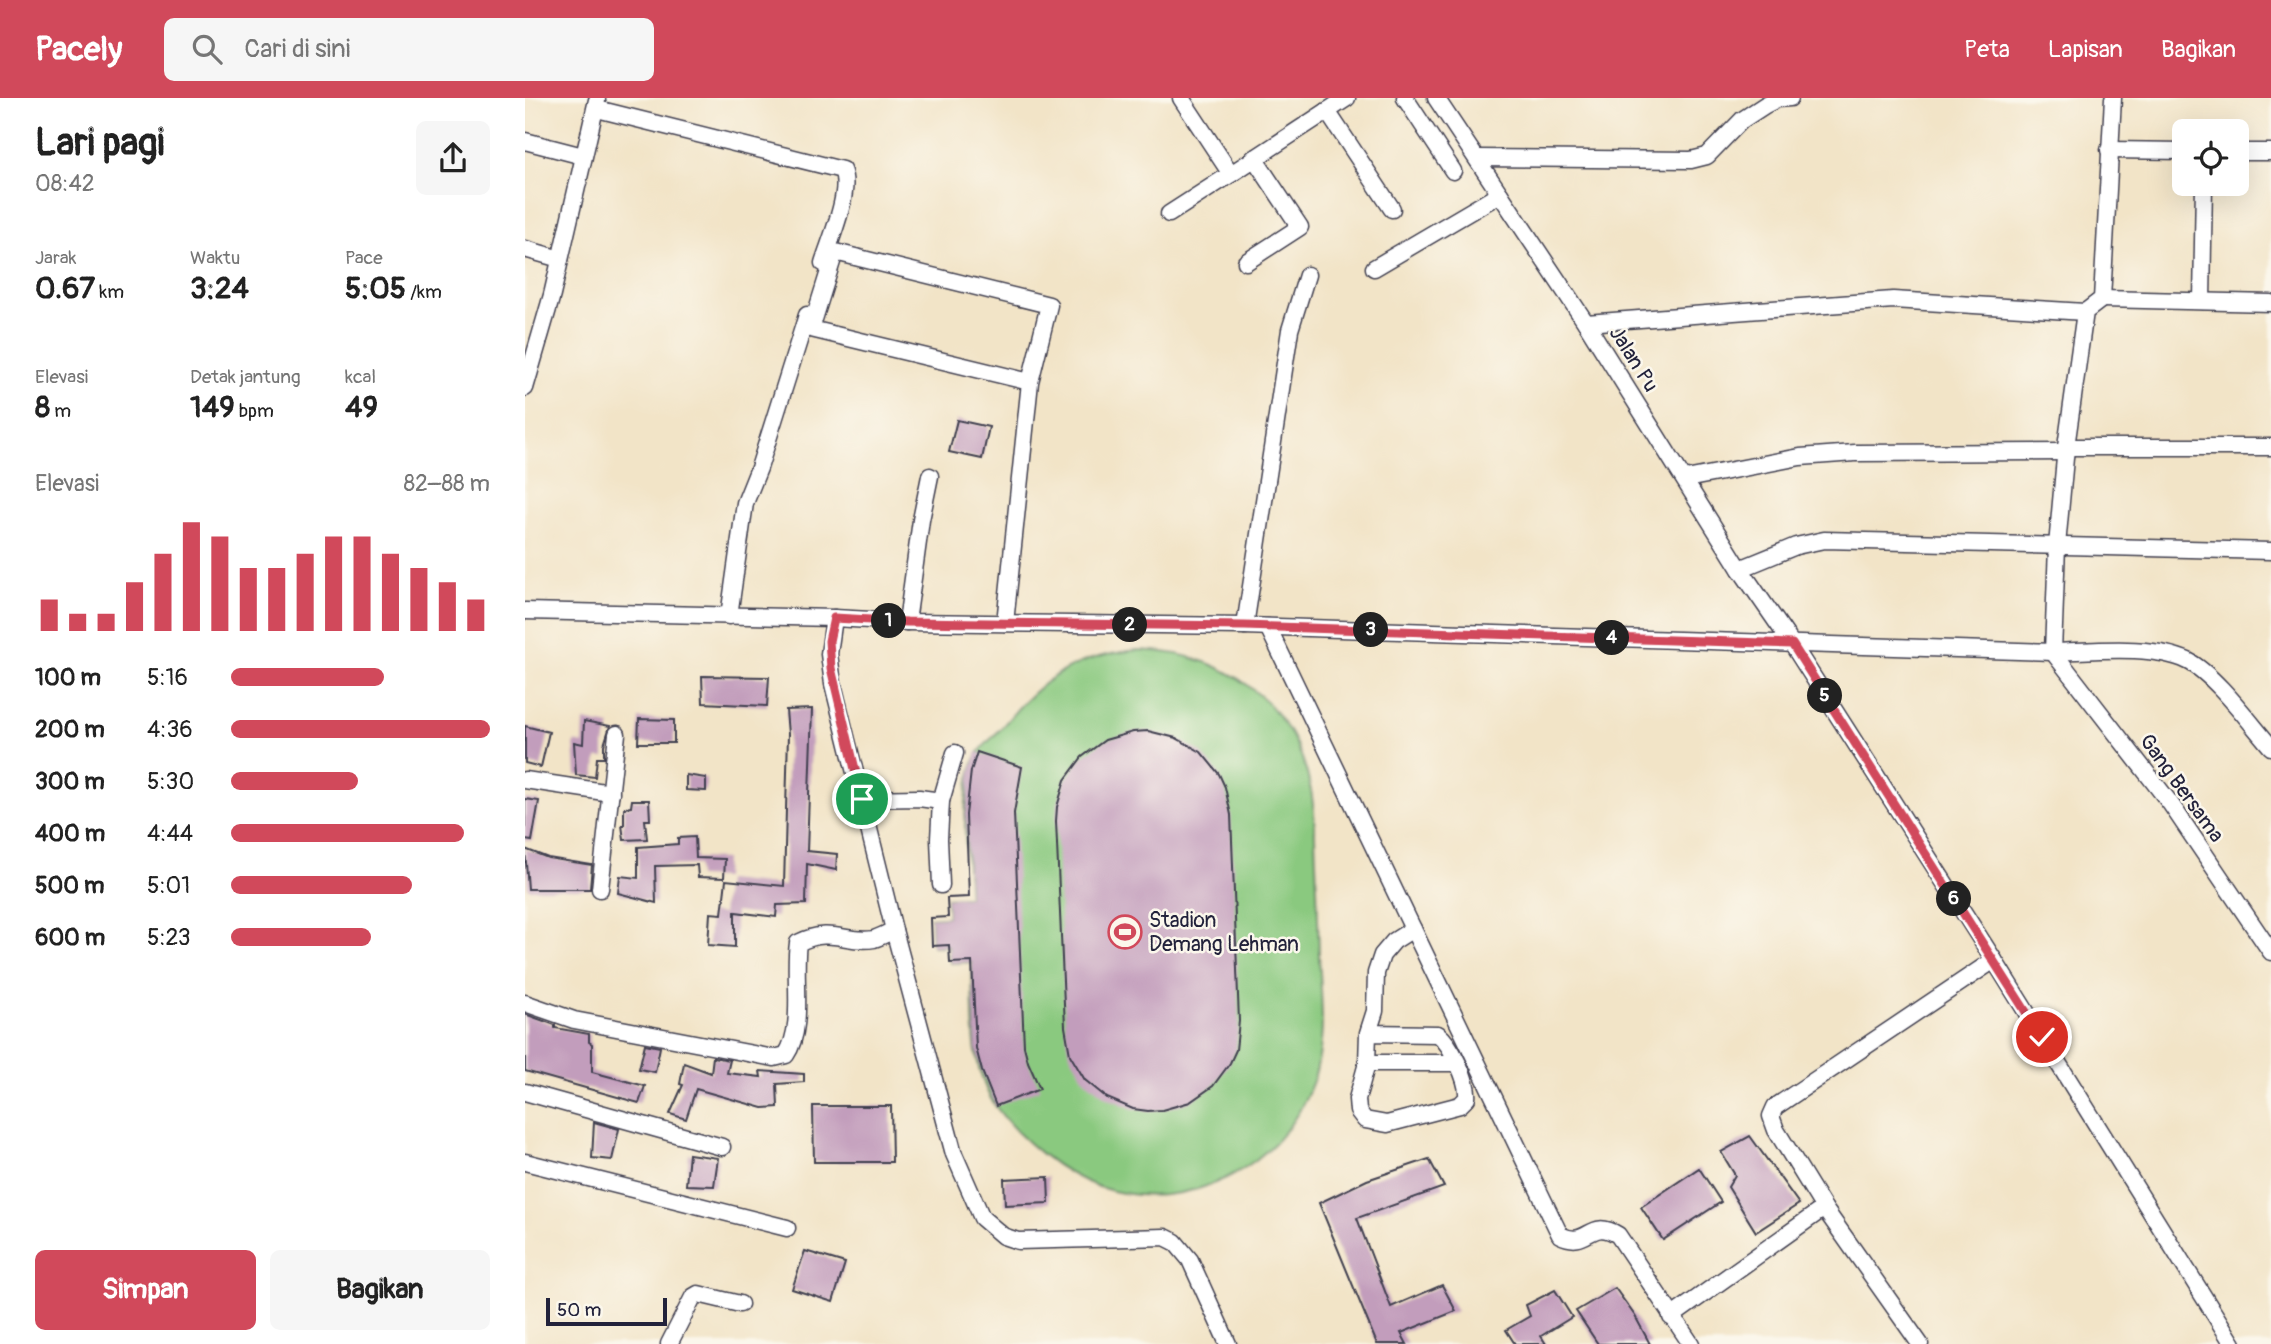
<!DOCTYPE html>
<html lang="id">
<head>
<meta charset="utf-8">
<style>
  body { margin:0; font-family:Pangolin,sans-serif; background:#f6f6f6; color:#222; height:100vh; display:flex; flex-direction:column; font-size:26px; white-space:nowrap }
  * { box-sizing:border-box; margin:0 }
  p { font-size:23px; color:#767676 }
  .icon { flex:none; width:38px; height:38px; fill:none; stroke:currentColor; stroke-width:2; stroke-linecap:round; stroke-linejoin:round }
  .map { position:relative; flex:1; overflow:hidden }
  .sheet { display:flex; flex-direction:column; background:#fff; width:525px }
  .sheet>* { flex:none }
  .fabs { position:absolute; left:1647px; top:21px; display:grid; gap:14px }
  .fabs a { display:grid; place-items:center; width:77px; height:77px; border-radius:10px; background:#fff; box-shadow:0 7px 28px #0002; font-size:35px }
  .scale { position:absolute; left:21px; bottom:18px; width:121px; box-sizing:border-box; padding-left:7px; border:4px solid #22223b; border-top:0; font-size:19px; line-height:24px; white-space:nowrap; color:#22223b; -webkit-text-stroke:5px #fbf7ec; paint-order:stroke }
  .pin { position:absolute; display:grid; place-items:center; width:60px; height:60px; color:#fff; margin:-30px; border:4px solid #fff; border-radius:50%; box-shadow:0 2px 7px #0007 }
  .km { position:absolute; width:35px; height:35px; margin:-18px; border-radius:50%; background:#222; color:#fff; font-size:19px; line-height:35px; text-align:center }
  .round { display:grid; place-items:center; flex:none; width:74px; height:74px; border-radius:10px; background:#f6f6f6 }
  .overview { display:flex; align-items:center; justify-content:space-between; height:119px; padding:0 35px }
  h1 { font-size:38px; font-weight:800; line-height:52px }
  .stats { display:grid; grid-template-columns:repeat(3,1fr); gap:10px; height:119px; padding:7px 35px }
  .stats div { display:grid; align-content:center }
  .stats b { font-size:30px; font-weight:800 }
  .stats small { font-size:19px; font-weight:400 }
  .stats p { font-size:19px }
  .chart { height:196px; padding:14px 35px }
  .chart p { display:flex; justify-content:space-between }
  .chart svg { width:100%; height:126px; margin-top:7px; stroke:#d1495b; stroke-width:6 }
  .action { display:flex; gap:14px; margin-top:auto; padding:14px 35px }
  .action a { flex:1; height:80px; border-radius:10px; background:#d1495b; color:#fff; font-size:28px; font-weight:800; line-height:80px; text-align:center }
  .action a+a { background:#f6f6f6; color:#222 }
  ul { padding:0 35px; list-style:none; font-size:23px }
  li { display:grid; grid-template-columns:112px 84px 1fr; align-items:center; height:52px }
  li i { height:18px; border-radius:9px; background:#d1495b }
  header { display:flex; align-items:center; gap:42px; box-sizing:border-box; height:98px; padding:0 35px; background:#d1495b; color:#fff }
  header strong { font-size:33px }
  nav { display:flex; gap:38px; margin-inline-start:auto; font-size:24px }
  .search { width:490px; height:63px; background:#f6f6f6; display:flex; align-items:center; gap:18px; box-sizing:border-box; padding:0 24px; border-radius:10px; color:#767676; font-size:26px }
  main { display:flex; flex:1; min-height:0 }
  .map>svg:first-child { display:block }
  .green { fill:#8ac97f; stroke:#56765d; stroke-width:2 }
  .building { fill:#c29dbc }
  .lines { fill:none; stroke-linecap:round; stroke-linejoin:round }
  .minor-casing { stroke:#413f50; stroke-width:19 }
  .minor { stroke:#fff; stroke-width:16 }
  .route-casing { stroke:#fff; stroke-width:14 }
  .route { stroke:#d1495b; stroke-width:9 }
  .labels { text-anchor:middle; stroke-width:5; stroke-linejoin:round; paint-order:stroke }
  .street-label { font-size:21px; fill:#22223b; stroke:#fbf7ec }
  .poi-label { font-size:21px; fill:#22223b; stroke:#fbf7ec; text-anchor:start }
</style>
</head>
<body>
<header>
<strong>Pacely</strong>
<div class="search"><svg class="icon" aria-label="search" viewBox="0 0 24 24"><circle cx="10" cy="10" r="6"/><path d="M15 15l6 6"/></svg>Cari di sini</div>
<nav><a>Peta</a><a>Lapisan</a><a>Bagikan</a></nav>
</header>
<main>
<section class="sheet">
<div class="overview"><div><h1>Lari pagi</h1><p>08:42</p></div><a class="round"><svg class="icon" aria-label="share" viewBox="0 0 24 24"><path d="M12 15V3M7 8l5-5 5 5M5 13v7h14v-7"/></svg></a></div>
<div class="stats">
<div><p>Jarak</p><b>0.67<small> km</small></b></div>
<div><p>Waktu</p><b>3:24</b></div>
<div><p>Pace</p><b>5:05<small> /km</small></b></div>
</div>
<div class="stats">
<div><p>Elevasi</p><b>8<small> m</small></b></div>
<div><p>Detak jantung</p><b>149<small> bpm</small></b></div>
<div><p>kcal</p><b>49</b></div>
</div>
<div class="chart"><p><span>Elevasi</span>82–88 m</p>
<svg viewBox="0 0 160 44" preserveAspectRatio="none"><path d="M5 44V33M15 44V38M25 44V38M35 44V27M45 44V17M55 44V6M65 44V11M75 44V22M85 44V22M95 44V17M105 44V11M115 44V11M125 44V17M135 44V22M145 44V27M155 44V33"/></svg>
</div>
<ul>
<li><b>100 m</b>5:16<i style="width:59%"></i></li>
<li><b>200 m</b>4:36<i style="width:100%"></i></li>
<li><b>300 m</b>5:30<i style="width:49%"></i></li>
<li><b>400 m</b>4:44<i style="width:90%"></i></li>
<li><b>500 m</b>5:01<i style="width:70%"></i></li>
<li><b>600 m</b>5:23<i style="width:54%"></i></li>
</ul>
<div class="action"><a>Simpan</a><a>Bagikan</a></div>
</section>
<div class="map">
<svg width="1746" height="1246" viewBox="0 0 1746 1246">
  <rect width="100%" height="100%" fill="#fbf7ec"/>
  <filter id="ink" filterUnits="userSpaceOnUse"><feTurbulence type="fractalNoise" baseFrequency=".0143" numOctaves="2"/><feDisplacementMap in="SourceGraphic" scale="14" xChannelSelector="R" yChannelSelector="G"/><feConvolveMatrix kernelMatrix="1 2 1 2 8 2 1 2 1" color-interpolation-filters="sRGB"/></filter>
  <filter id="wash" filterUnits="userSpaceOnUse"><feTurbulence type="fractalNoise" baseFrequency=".00686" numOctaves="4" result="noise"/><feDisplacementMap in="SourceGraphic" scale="28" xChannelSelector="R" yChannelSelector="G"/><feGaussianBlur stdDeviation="1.57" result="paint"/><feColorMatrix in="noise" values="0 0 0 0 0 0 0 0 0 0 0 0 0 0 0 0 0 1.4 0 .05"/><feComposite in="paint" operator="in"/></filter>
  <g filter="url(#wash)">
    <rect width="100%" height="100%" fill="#f2e4c7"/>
    <path class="green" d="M614 552C712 555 780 616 789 714 791 762 793 810 794 857 796 899 802 943 788 983 758 1070 661 1118 574 1089 537 1076 494 1041 471 1009 443 968 449 911 447 864L425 865 424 848H407L406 820 423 819 422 800 444 799C442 757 435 711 447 670 453 649 465 644 478 628 517 579 550 558 614 552Z"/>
    <g id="blocks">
      <g class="building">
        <polygon points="432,322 464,329 457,361 424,354"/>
        <polygon points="177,578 244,579 242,608 178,605"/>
        <polygon points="287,611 282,753 312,756 311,772 282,766 281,806 252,807 251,819 210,814 210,849 183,847 185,815 197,816 201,782 259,788 263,636 261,612"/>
        <polygon points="114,621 149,622 149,645 113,645"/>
        <polygon points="59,623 85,628 79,647 79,660 72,660 70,679 51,677 49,644 58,646"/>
        <polygon points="0,628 24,634 16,669 0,665"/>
        <polygon points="623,633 651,640 676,654 694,676 700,689 706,717 714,923 711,952 705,965 688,988 665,1004 637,1012 623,1013 608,1011 582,1000 560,982 545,957 540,929 531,723 532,709 540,682 557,659 580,642 608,634"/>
        <polygon points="452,654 497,669 489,715 499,948 503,964 515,991 471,1008 457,973 451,950 447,864 425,865 424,847 407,848 406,820 423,819 422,800 444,799 441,717 446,673"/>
        <polygon points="161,677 181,680 181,693 161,692"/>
        <polygon points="0,701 14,703 7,743 0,742"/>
        <polygon points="107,702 124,702 125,722 120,722 122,741 99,742 97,727 99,727 99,710 106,709"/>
        <polygon points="170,739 171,760 200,761 199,780 173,779 172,767 130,768 131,805 93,795 95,778 113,780 113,749 153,746 153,740"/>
        <polygon points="0,751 23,760 67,767 65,791 3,791"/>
        <polygon points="0,916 30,927 30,930 64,936 64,944 67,946 67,974 120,988 114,1005 0,973"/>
        <polygon points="120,946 135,949 130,974 114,971"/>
        <polygon points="188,959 205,962 202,975 236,979 235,973 279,976 279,984 252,986 253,1009 238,1010 171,991 161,1021 145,1016 158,987 155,986 159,965 186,975"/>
        <polygon points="288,1008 366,1008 367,1064 289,1064"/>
        <polygon points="69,1024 94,1031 87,1062 67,1060"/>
        <polygon points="1225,1038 1274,1106 1231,1134 1203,1089 1210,1077 1196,1054"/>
        <polygon points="164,1056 193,1060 189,1088 161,1087"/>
        <polygon points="904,1061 919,1089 832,1120 866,1209 917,1187 931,1213 876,1235 882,1246 852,1246 794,1105 842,1082"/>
        <polygon points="1174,1070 1196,1104 1138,1142 1116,1109"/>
        <polygon points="523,1079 524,1105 480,1107 479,1081"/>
        <polygon points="280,1153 320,1165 308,1204 267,1191"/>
        <polygon points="1090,1190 1110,1218 1125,1246 1073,1246 1051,1213"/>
        <polygon points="1030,1192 1047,1219 1016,1238 1021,1246 990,1246 981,1232 1005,1218 1001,1207"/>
      </g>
    </g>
  </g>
  <g filter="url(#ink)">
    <use href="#blocks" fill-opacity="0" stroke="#413f50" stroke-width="2"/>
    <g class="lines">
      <defs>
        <g id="minor">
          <polyline points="656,0 706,76 822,0"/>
          <polyline points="880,0 928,73"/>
          <polyline points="911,0 1061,225 1215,471 1267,546 1469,862 1708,1246"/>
          <path d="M72 11 317 72C327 93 305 142 298 165"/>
          <polyline points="802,13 867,111"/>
          <polyline points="0,43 58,58"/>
          <polyline points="1584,52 1659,53"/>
          <polyline points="1712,54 1746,54"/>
          <polyline points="952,60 1166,62 1182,58 1217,22 1240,7 1252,1 1265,0"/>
          <polyline points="644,116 706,76"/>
          <polyline points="0,151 35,161"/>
          <polyline points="721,164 775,129 729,60"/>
          <polyline points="849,170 975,96"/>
          <polyline points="1577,201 1746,205"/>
          <polyline points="1677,203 1679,86"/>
          <polyline points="1061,225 1368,202 1560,214"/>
          <polyline points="0,290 27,197 72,2"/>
          <polyline points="1541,349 1746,349"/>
          <polyline points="1161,381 1275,359 1330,355 1541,354"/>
          <polyline points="1215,471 1271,448 1299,442 1746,453"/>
          <path d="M0 513 309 520 382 524 720 528 1528 554C1568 553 1626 546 1663 563 1690 577 1725 625 1746 649"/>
          <polyline points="204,518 220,405 234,370 282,217"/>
          <polyline points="309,520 304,556 308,586 369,832 429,1056 457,1120 478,1138 493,1143 640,1139 650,1144 665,1162 703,1246"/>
          <polyline points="382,524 396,422 405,378"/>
          <polyline points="480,525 505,284 524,207 310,154 286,231 505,284"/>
          <polyline points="720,528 765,232 782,177"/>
          <path d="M743 529 1035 1137C1065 1151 1063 1119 1093 1137L1166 1246"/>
          <polyline points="1528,554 1532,448 1541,349 1560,214 1577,201 1588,0"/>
          <polyline points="1528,554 1645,705 1746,854"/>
          <polyline points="0,682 86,695"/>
          <polyline points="337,701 394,700 416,703"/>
          <polyline points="416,787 414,741 416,703 430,655"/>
          <polyline points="75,791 92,636"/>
          <path d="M0 905 49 922 249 960 261 957C280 929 268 879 273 845 307 828 320 846 349 841 355 839 363 835 369 832"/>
          <path d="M843 935 913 936C926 946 944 984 942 1000L935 1007 862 1026 840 1022 833 1013 832 1001 842 965 843 935 850 913 851 875 857 857 869 843 888 831"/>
          <polyline points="842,965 931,965"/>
          <polyline points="0,994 197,1049"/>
          <polyline points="0,1064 262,1130"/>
          <polyline points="1146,1219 1299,1110"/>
          <polyline points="144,1246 168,1199 173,1196 215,1206"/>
          <polyline points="1395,1246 1299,1110 1251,1032 1246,1018 1250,1009 1469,862"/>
        </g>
      </defs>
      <use href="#minor" class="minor-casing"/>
      <use href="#minor" class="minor"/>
    </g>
  </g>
  <g class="lines" filter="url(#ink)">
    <defs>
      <polyline id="route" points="337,701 306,570 304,543 309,520 382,524 720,528 1267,546 1517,939"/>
    </defs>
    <use href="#route" class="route-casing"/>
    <use href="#route" class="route"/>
  </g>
  <defs>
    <symbol id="stadium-ring" viewBox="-11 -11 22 22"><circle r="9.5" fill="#fbf7ec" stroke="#d1495b" stroke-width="1.5"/><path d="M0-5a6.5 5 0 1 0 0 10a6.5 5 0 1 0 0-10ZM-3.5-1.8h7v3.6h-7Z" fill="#d1495b"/></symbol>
  </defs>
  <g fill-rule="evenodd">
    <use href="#stadium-ring" x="581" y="815" width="38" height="38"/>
  </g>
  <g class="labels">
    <g class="street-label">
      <text transform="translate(1109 261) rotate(58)" y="7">Jalan Pu</text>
      <text transform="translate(1657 690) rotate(54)" y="7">Gang Bersama</text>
    </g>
    <g class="poi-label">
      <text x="624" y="829">Stadion<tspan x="624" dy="24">Demang Lehman</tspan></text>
    </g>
  </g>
</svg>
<div class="fabs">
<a><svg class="icon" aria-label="locate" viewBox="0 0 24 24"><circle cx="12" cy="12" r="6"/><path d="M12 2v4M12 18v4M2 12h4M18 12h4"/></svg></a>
</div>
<div class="scale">50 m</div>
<div class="pin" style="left:337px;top:701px;background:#1e9e55"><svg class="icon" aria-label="arrive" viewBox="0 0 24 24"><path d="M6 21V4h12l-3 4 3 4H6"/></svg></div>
<div class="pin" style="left:1517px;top:939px;background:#d93025"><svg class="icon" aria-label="check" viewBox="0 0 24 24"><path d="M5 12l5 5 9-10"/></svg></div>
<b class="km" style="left:364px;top:523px">1</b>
<b class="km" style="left:605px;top:527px">2</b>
<b class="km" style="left:846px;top:532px">3</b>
<b class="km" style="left:1087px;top:540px">4</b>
<b class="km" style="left:1300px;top:598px">5</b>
<b class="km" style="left:1429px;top:801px">6</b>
</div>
</main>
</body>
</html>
